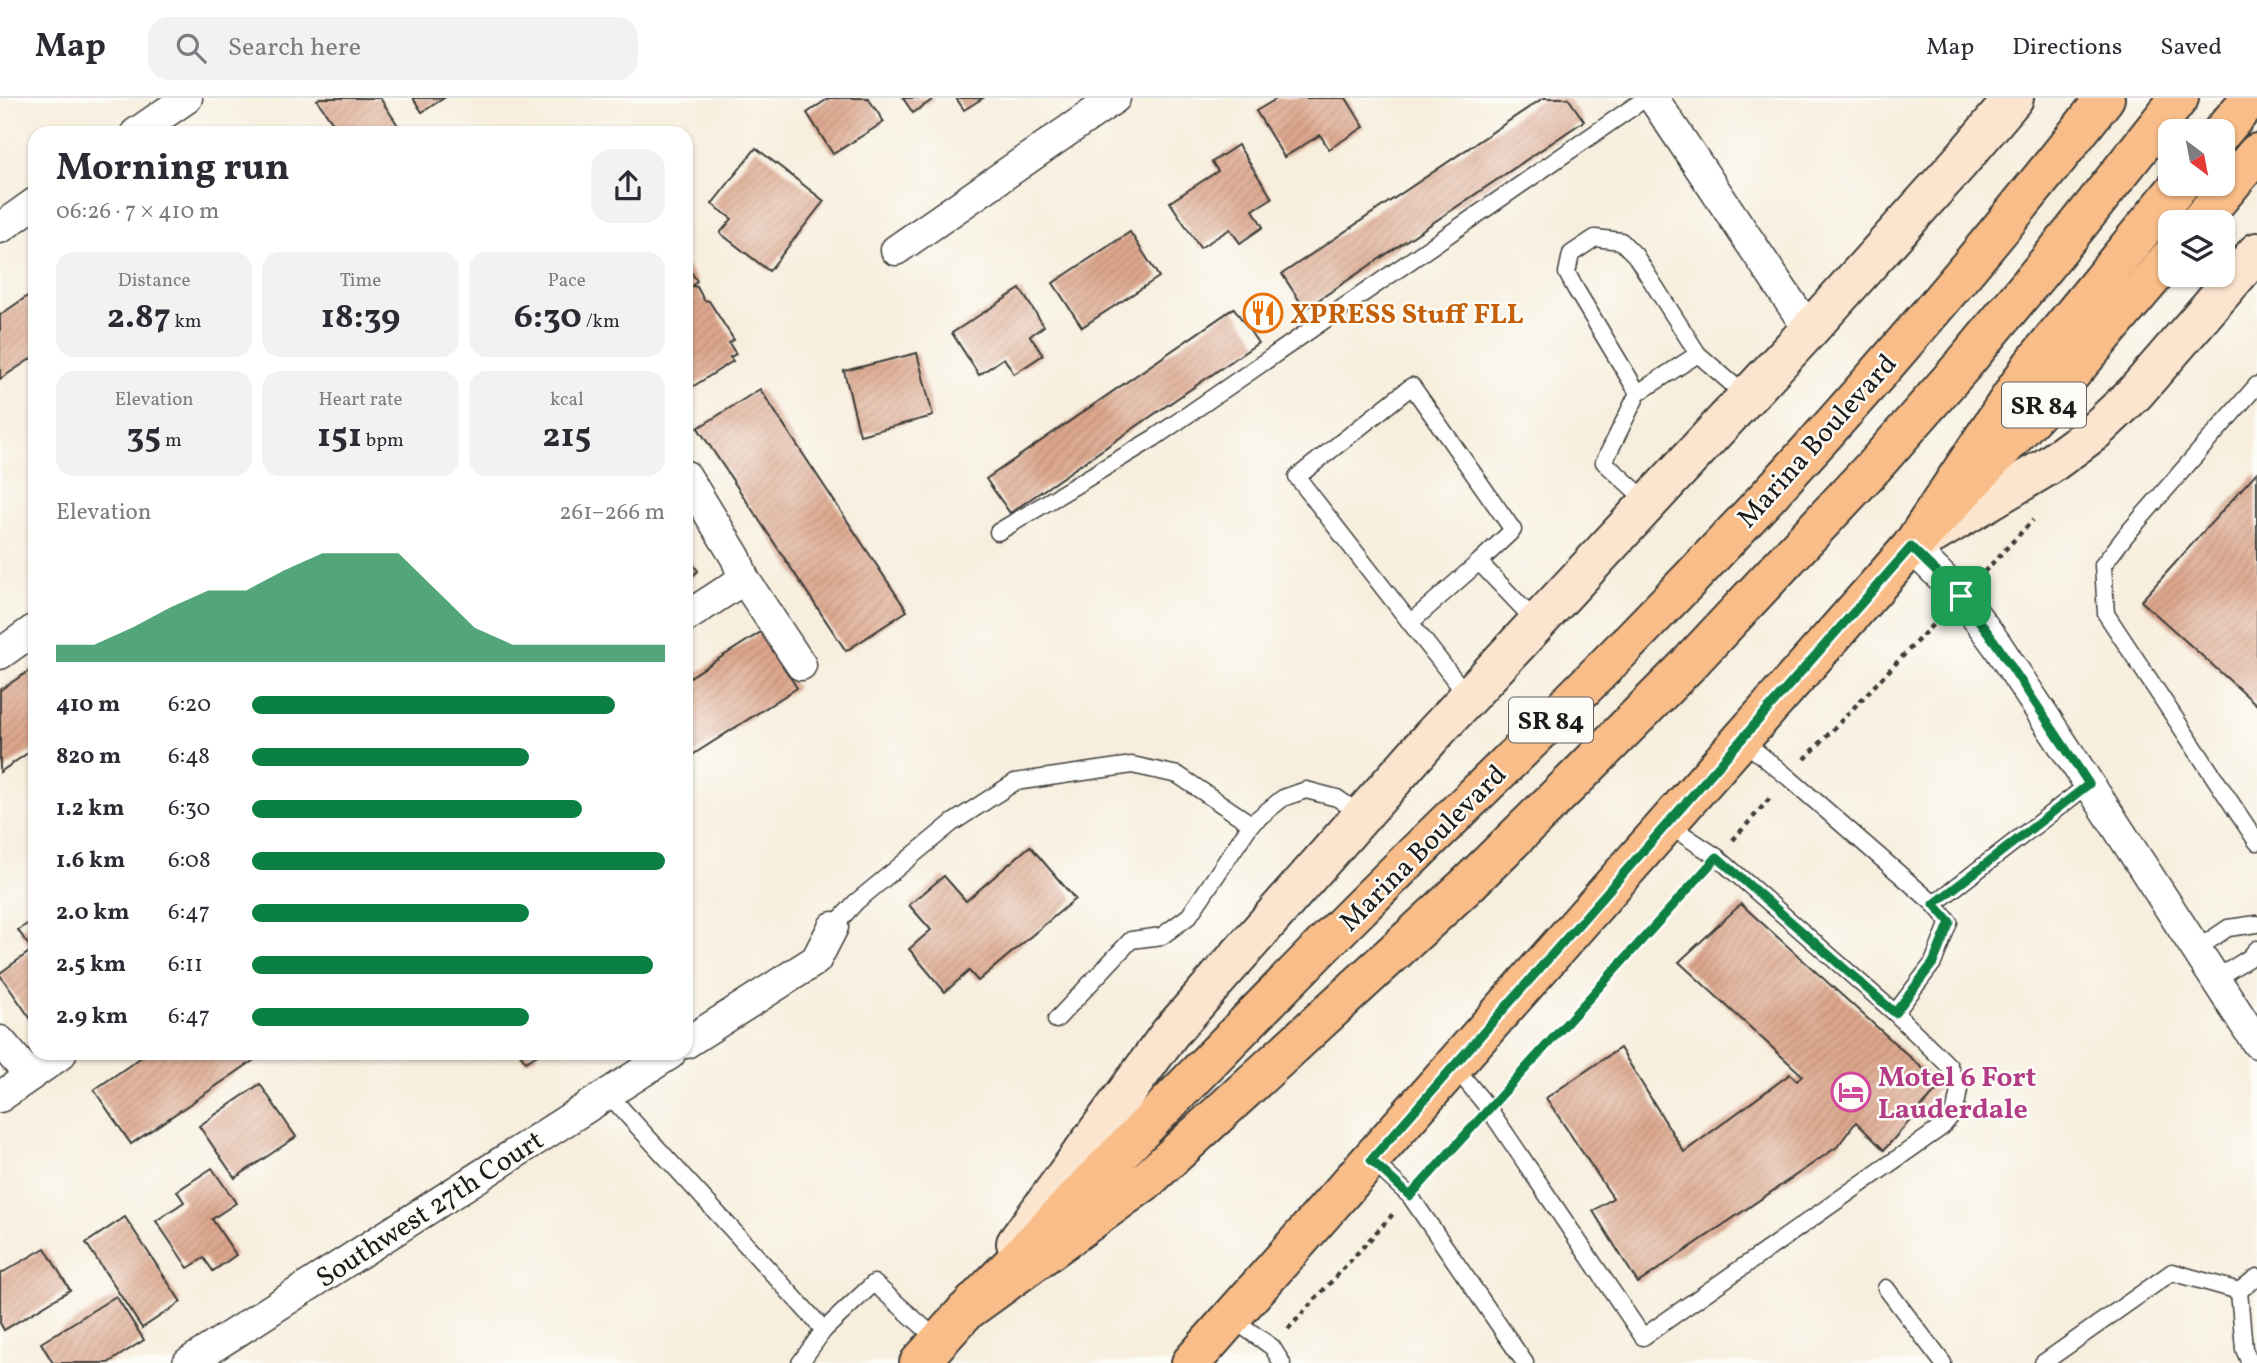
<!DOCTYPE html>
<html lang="en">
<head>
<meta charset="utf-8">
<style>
  body { margin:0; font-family:Vollkorn,serif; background:#f2f2f3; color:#2b2b33; height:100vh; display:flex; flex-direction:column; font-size:26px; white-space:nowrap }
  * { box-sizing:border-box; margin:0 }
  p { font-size:23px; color:#7c7c81 }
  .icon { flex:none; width:38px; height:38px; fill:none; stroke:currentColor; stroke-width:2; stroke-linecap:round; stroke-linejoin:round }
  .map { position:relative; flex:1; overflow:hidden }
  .drawer { position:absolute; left:28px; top:28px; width:665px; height:934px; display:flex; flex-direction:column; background:#fff; border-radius:21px; box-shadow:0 2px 5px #0004 }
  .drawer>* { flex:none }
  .needle { width:46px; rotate:148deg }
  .buttons { position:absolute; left:2158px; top:21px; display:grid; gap:14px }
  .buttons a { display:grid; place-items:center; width:77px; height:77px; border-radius:14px; background:#fff; box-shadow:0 2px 5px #0004; font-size:35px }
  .pin { position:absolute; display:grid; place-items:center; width:60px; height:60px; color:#fff; margin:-30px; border-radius:14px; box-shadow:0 4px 10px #0006 }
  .round { display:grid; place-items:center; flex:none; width:74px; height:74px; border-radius:21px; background:#f2f2f3 }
  .headline { display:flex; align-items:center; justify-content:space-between; height:119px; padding:0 28px }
  h1 { font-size:38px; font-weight:700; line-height:52px }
  .figures { display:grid; grid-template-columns:repeat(3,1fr); gap:10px; height:119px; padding:7px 28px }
  .figures div { display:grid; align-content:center; border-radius:18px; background:#f2f2f3; text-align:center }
  .figures b { font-size:35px; font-weight:700 }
  .figures small { font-size:19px; font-weight:400 }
  .figures p { font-size:19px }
  .chart { height:196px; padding:14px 28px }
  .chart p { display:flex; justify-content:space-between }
  .chart svg { width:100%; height:126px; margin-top:7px; fill:#0b8043; opacity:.7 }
  ul { padding:0 28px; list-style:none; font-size:23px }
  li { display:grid; grid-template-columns:112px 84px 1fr; align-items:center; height:52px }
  li i { height:18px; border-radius:9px; background:#0b8043 }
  header { display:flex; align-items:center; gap:42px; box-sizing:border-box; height:98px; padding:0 35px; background:#fff; border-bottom:2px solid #e1e1e2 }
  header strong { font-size:33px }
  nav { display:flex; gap:38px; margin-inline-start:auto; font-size:24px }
  .search { width:490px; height:63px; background:#f2f2f3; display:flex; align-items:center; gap:18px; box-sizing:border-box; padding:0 24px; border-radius:21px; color:#7c7c81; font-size:26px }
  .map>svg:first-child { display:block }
  .building { fill:url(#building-hatch) }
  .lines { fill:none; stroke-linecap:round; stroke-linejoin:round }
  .service-casing { stroke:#3d3c39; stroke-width:19 }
  .minor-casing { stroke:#3d3c39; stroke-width:33 }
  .secondary-casing { stroke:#3d3c39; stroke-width:42 }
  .primary-casing { stroke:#3d3c39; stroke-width:42 }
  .motorway-casing { stroke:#3d3c39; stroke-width:42 }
  .path { stroke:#3d3c39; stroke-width:4.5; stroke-dasharray:5 5; stroke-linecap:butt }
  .service { stroke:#fff; stroke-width:16 }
  .minor { stroke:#fff; stroke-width:30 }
  .secondary { stroke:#fce5cf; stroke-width:38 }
  .primary { stroke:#f8bd88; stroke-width:38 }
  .motorway { stroke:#f8bd88; stroke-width:38 }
  .route-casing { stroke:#fff; stroke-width:14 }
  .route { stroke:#0b8043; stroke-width:9 }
  .labels { text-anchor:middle; stroke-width:5; stroke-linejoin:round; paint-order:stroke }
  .shield { fill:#fdfcf7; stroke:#605f5e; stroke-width:2 }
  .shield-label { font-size:26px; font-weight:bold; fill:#1c1c1c }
  .food-label { font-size:28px; font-weight:bold; fill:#c56008; stroke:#fdfcf7; text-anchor:start }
  .street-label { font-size:28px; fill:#1c1c1c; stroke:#fdfcf7 }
  .hotel-label { font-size:28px; font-weight:bold; fill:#b23c85; stroke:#fdfcf7; text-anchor:start }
</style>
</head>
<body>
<header>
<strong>Map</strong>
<div class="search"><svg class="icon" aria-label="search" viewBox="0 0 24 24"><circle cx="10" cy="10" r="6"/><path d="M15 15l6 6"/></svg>Search here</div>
<nav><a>Map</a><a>Directions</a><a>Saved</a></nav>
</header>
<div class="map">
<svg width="2257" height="1265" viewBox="0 0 2257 1265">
  <defs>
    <pattern id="building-hatch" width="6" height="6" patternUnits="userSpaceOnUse" patternTransform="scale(1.75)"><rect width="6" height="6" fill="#dca68c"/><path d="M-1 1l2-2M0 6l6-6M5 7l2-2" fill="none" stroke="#bc8e78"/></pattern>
  </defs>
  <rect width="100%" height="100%" fill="#fdfcf7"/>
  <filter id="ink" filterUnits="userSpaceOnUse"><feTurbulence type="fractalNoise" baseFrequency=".0143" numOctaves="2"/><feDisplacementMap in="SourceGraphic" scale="14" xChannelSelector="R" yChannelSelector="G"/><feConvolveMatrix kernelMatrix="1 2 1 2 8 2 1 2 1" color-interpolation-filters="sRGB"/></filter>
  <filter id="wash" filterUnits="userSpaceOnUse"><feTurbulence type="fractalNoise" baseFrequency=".00686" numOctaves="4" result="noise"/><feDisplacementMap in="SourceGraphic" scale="28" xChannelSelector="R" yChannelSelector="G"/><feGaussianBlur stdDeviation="1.57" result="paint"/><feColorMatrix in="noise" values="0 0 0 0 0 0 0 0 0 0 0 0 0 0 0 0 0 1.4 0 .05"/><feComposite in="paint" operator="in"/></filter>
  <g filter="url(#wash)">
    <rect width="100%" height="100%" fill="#f7eedd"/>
    <g id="blocks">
      <g class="building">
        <polygon points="320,0 380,0 403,35 340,35 317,2"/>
        <polygon points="413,0 444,0 422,14"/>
        <polygon points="829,0 868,0 884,24 833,56 807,15"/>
        <polygon points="903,0 935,0 913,15"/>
        <polygon points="956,0 983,0 964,12"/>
        <polygon points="1278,0 1346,0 1364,29 1329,51 1320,37 1284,59 1256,13"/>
        <polygon points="1543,0 1568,0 1584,23 1305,211 1282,176"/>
        <polygon points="1238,47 1272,100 1253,112 1263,129 1240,145 1230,131 1200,150 1170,104 1218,73 1212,64"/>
        <polygon points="756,50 824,103 769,173 720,135 732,121 712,106"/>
        <polygon points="1130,134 1159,179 1082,229 1053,185"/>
        <polygon points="686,167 697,183 692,188 697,189 704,202 709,203 734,242 729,245 736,256 730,259 733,263 686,293"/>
        <polygon points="1020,191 1044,228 1030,238 1043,257 1014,276 1004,260 979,277 952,235"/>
        <polygon points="35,193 35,258 0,281 0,217"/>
        <polygon points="1234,210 1258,245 1010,415 986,381"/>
        <polygon points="917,255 933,318 860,337 844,273"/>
        <polygon points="760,291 907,513 846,553 698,330"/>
        <polygon points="2257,374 2257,607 2141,503"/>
        <polygon points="686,456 698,473 686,484"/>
        <polygon points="761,534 797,590 686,661 686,572 690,579"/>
        <polygon points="35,569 35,650 0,674 0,592"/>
        <polygon points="1030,748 1075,801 978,883 969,873 945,894 909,851 931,832 909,807 944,778 966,803"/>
        <polygon points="1741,806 1941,987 1884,1052 1856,1024 1837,1049 1638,1185 1593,1113 1613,1100 1546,1000 1620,950 1684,1054 1790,976 1797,983 1802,977 1679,864"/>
        <polygon points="35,821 35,927 0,877 0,875 32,852 18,832"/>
        <polygon points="146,956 263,956 131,1046 94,992"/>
        <polygon points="520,956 539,956 526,964"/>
        <polygon points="260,986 296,1039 235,1080 199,1028"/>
        <polygon points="212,1070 236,1105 212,1121 236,1157 213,1173 204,1160 188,1170 156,1123 184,1104 177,1093"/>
        <polygon points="125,1119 181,1204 142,1230 86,1145"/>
        <polygon points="45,1150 70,1192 4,1232 0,1225 0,1176"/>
        <polygon points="116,1198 144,1242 108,1265 53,1265 41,1245"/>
      </g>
    </g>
  </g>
  <g filter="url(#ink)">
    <use href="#blocks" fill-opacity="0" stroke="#3d3c39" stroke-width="2"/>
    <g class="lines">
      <defs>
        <g id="service">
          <polyline points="2257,287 2126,437 2103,467 2106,516 2257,744"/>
          <polyline points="1638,295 1698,256"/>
          <polyline points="1649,405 1604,364 1638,295 1575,190 1567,175 1571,156 1595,140 1621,143 1635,157 1698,256 1747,299"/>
          <polyline points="998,434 1154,340 1646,0"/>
          <polyline points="1410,525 1479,464"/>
          <polyline points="1468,599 1297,379 1412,288 1513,432 1479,464 1537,525"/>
          <polyline points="1741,641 1789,680 1934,806 1949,824 1933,865 1895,915"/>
          <polyline points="1934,806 2089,686"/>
          <polyline points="833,829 856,804 952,725 1015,684 1132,667 1178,677 1251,726"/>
          <polyline points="2197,851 2228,830 2257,826"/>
          <polyline points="2215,881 2249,860 2257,851"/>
          <polyline points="1056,922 1131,842 1162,838 1189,818 1251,726 1283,700 1306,692 1337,700 1362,717"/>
          <polyline points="1454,968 1489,1011 1643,1239 1942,1029 1955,1013 1959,992 1949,968 1895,915 1717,759 1667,726"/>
          <polyline points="608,996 824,1232"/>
          <polyline points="1371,1062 1410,1098 1525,1265"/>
          <polyline points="1886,1190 1943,1265"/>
          <polyline points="1231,1220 1272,1249 1282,1265"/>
          <polyline points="800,1265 824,1232 874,1185 939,1243"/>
          <polyline points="2043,1265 2172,1174 2239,1193"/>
          <polyline points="2250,1265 2244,1251 2239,1193 2257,1179"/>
        </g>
        <g id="minor">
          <polyline points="1653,0 1809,232"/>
          <polyline points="136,35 187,0"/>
          <polyline points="0,130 35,105"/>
          <polyline points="896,152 1115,0"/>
          <polyline points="686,378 736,460 744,481 801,567"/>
          <polyline points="1911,449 1961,498 1997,547 2089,686 2257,945"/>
          <polyline points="686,519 744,481"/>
          <polyline points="0,556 35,531"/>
          <polyline points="0,943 30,978 61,956"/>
          <polyline points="686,945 816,862 833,829"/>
          <polyline points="0,999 30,978"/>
          <polyline points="188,1265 670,956"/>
        </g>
        <g id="secondary">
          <polyline points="1925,441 2048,368 2094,334 2135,295 2257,154"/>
          <polyline points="1016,1145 1170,935 1432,638 1809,232 1959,65 2014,0"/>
        </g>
        <g id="primary">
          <polyline points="2199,124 2257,55"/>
          <path d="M919 1265 965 1214C1096 1081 1225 945 1357 813 1448 722 1542 634 1631 542 1799 371 1958 189 2105 0"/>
          <polyline points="1191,1265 1911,449 2054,296 2170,159"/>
        </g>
        <g id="motorway">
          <polyline points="2222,34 2251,0"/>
          <polyline points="1911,449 2032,267 2180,86"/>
          <polyline points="965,1214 1147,1082 1465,789 1581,675 1687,568 1876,366 1963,267 2071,136 2179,0"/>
        </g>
      </defs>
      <use href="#service" class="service-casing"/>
      <use href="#minor" class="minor-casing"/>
      <use href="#secondary" class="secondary-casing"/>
      <use href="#primary" class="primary-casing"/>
      <use href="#motorway" class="motorway-casing"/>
      <g class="path">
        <polyline points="1984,474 2033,422"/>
        <polyline points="1805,661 1939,520"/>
        <polyline points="1733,742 1771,699"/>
        <polyline points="1505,994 1701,777"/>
        <polyline points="1427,1079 1473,1029"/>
        <polyline points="1288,1231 1393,1116"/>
      </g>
      <use href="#service" class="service"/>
      <use href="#minor" class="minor"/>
      <use href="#secondary" class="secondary"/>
      <use href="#primary" class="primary"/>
      <use href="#motorway" class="motorway"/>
    </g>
  </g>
  <g class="lines" filter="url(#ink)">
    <defs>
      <polygon id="route" points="1911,449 1961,498 1997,547 2089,686 1934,806 1950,824 1933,865 1895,915 1717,759 1410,1098 1371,1062"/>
    </defs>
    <use href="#route" class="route-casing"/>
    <use href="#route" class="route"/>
  </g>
  <defs>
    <symbol id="restaurant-ring" viewBox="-11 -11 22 22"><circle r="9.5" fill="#fdfcf7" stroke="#e8710a" stroke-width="1.5"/><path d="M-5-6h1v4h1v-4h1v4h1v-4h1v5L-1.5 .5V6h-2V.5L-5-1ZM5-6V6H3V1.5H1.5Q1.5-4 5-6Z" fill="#e8710a"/></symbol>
    <symbol id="hotel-ring" viewBox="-11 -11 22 22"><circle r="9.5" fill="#fdfcf7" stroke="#d1479c" stroke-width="1.5"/><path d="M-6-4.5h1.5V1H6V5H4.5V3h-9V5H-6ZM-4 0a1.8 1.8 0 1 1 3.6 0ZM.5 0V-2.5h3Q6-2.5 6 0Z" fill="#d1479c"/></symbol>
  </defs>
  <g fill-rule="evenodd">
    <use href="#restaurant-ring" x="1241" y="193" width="44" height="44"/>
    <use href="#hotel-ring" x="1829" y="972" width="44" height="44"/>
  </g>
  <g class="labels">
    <g class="shield">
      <rect x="2002" y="284.5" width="84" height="45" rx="5"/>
      <rect x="1509" y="599.5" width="84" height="45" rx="5"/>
    </g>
    <g class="shield-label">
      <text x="2044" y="316">SR 84</text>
      <text x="1551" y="631">SR 84</text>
    </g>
    <g class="food-label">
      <text x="1290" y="225">XPRESS Stuff FLL</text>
    </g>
    <g class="street-label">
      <text transform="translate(1816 342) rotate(-48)" y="10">Marina Boulevard</text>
      <text transform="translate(1422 749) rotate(-45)" y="10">Marina Boulevard</text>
      <text transform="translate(429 1110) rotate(-33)" y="10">Southwest 27th Court</text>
    </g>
    <g class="hotel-label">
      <text x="1878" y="988">Motel 6 Fort<tspan x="1878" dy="32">Lauderdale</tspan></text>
    </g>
  </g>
</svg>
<div class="buttons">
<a><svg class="needle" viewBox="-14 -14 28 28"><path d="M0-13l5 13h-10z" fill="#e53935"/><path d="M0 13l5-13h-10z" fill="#7c7c81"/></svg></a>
<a><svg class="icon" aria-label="layers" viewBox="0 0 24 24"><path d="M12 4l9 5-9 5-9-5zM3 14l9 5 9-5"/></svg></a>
</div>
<div class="pin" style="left:1961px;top:498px;background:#1e9e55"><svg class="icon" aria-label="arrive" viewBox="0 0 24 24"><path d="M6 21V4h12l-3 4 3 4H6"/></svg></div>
<section class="drawer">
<div class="headline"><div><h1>Morning run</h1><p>06:26 · 7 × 410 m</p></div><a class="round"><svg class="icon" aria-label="share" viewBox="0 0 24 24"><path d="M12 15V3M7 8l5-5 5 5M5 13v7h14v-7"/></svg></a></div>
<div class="figures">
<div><p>Distance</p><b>2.87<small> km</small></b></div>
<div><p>Time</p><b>18:39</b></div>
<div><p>Pace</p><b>6:30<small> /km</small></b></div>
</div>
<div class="figures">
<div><p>Elevation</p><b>35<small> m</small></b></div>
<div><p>Heart rate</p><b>151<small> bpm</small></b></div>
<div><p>kcal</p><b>215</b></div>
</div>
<div class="chart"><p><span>Elevation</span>261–266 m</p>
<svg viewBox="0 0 160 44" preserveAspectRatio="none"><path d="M0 44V38L10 38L20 32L30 25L40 19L50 19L60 12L70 6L80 6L90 6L100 19L110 32L120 38L130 38L140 38L150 38L160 38V44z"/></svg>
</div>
<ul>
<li><b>410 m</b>6:20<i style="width:88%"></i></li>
<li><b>820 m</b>6:48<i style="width:67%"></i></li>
<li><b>1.2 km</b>6:30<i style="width:80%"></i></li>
<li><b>1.6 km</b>6:08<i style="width:100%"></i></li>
<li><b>2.0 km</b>6:47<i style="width:67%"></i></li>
<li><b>2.5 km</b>6:11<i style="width:97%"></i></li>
<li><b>2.9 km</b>6:47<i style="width:67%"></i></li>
</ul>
</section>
</div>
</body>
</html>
